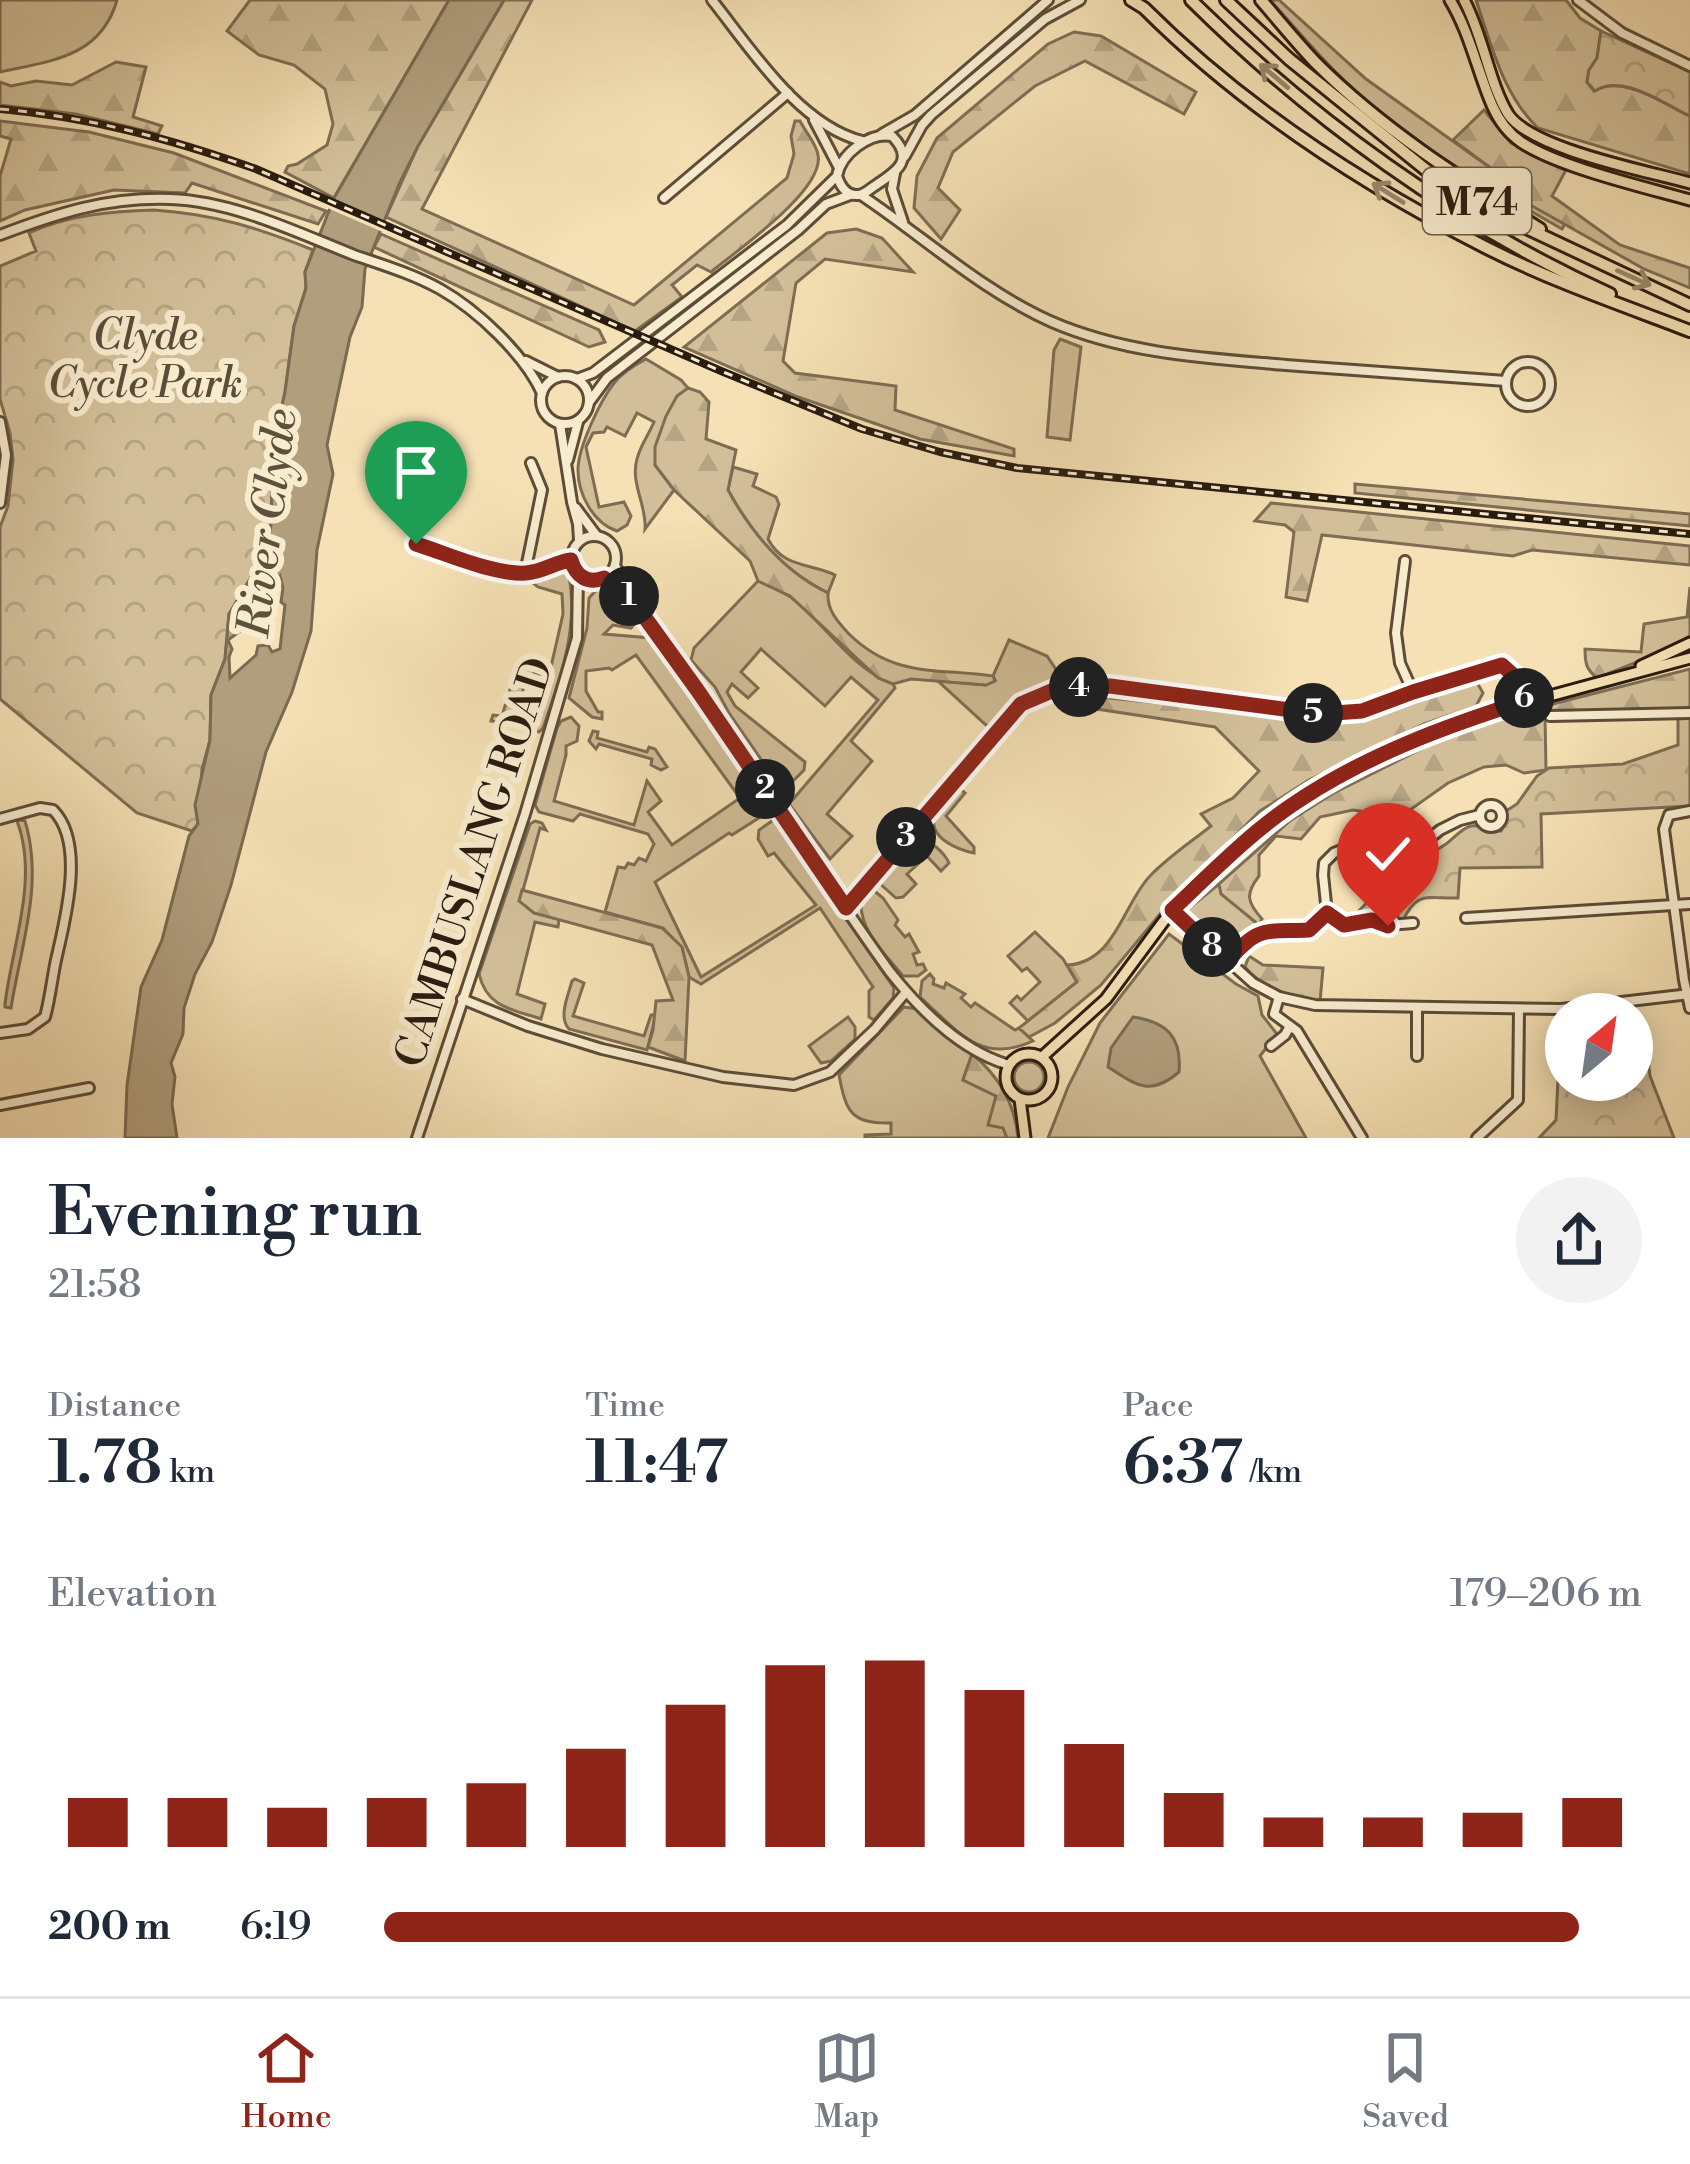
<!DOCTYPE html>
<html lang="en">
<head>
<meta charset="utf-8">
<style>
  body { margin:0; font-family:"Libre Bodoni",serif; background:#f2f2f3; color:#1f2937; height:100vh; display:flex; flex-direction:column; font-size:45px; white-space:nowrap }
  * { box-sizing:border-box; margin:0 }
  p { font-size:39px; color:#747a83 }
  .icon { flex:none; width:66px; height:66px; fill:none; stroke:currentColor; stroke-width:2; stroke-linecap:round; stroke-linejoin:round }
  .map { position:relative; height:1138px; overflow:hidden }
  .drawer { display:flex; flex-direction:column; background:#fff; flex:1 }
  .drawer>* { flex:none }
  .needle { width:78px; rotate:29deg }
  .fabs { position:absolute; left:1545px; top:993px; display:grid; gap:24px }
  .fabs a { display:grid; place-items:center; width:108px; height:108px; border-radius:50%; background:#fff; box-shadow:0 6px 30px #0003; font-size:60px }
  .pin { position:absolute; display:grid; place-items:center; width:102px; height:102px; color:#fff; margin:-123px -51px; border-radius:50% 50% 50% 0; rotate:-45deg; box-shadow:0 0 12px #0007 }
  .pin .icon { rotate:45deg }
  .km { position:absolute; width:60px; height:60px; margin:-30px; border-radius:50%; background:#222; color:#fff; font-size:33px; line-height:60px; text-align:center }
  .round { display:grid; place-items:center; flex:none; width:126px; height:126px; border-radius:63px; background:#f2f2f3 }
  .overview { display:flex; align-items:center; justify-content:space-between; height:204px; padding:0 48px }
  h1 { font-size:66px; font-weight:600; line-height:90px }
  .stats { display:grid; grid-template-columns:repeat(3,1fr); gap:18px; height:204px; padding:12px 48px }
  .stats div { display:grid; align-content:center }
  .stats b { font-size:60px; font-weight:600 }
  .stats small { font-size:33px; font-weight:400 }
  .stats p { font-size:33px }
  .chart { height:336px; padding:24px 48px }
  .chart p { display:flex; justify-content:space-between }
  .chart svg { width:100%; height:216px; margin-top:12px; stroke:#8f2418; stroke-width:6 }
  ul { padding:0 48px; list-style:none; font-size:39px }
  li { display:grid; grid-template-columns:192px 144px 1fr; align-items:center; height:90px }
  li i { height:30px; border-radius:15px; background:#8f2418 }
  .tabs { display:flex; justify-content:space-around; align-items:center; height:168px; border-top:3px solid #e0e1e3; background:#fff; font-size:33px; color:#747a83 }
  .tabs a { display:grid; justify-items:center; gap:6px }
  .tabs .selected { color:#8f2418 }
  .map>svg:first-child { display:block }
  .grass { fill:#d2bf99; stroke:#7e6d54; stroke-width:3 }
  .forest { fill:url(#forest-firs); stroke:#7e6d54; stroke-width:3 }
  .park { fill:url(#park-crowns); stroke:#7e6d54; stroke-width:3 }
  .water { fill:#b09e7d; stroke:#7a6a51; stroke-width:3; fill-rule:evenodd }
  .pier { fill:#f5e1b5 }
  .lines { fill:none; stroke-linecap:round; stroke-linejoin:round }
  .minor-casing { stroke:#5d4c38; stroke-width:14 }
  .major-casing { stroke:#2a1b0f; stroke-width:15 }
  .highway-casing { stroke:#2a1b0f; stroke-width:16 }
  .minor { stroke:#f8eccf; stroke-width:8 }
  .major { stroke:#f5e1b5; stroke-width:9 }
  .highway { stroke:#f5e1b5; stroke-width:10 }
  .rail-casing { stroke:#2a1b0f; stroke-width:8 }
  .rail { stroke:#f8eccf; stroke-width:3; stroke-dasharray:9; stroke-linecap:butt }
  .oneway { stroke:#9a886a }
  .route-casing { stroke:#fff; stroke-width:24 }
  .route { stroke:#8f2418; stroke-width:15 }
  .labels { text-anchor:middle; stroke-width:12; stroke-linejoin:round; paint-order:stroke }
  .shield { fill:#f8eccf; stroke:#685a49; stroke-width:3 }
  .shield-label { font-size:39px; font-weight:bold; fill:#2a1b0f }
  .park-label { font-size:42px; font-style:italic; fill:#5c4c38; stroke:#f8eccf }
  .street-label { font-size:42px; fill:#2a1b0f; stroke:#f8eccf }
  .water-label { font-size:45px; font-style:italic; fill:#604f3b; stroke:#f8eccf }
</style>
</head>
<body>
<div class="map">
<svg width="1690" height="1138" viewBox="0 0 1690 1138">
  <defs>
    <pattern id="forest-firs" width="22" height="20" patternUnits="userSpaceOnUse" patternTransform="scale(3)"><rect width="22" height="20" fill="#d2bf99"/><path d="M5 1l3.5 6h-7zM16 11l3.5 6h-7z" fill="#b4a483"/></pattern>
    <pattern id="park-crowns" width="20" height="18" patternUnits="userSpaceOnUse" patternTransform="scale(3)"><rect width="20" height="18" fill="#d2bf99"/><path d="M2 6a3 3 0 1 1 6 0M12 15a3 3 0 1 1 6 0" fill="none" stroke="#b4a483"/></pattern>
  </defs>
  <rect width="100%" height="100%" fill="#f5e1b5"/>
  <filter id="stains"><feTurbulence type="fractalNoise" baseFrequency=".00167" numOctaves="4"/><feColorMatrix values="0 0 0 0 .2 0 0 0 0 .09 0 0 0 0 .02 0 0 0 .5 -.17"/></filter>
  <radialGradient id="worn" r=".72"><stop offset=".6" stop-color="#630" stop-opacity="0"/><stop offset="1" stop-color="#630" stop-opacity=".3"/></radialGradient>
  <g class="grass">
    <path d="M0 0H117C101 57 51 61 0 72Z"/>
    <path d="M1270 0H1279L1366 79 1499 174 1496 185 1565 224 1562 229C1493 189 1419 149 1360 95 1327 66 1299 32 1270 0Z"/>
    <polygon points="1060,339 1081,347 1070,440 1047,437 1054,350"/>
    <path d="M646 359 681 380 688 388C664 407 661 437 655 465L674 490 645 529C647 506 630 483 637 459 640 446 649 434 654 422L637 413 625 436 607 427 604 432 593 433 586 447 599 507 624 502 631 516 627 525 617 531C593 523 578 494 578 470 578 447 601 399 615 382 623 372 635 365 646 359Z"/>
    <path d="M733 467 757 474 753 486 776 497 779 504 768 539C783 568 810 563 835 575L828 593C782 571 752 534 728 490Z"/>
    <path d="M561 569 569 576C579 627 560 680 543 728L539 732 521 727 518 724 529 720 533 712H536L546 679 534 672 532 677 527 676 518 707 523 709 512 715 506 723 491 721 493 715 502 716 518 663 550 671 563 614 562 594 538 587 529 580Z"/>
    <path d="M758 581C769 586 782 591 792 598 826 625 851 668 893 684L895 688 851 741 872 761 827 814 852 836 830 859 789 804 878 700 851 677 825 706 761 649 741 672 758 688 748 698 732 684 727 692 735 706 805 762 804 770 783 791 729 713 715 687 691 660 694 648Z"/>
    <polygon points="607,586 619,594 637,620 631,628 613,625 604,634 651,638 769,804 765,814 732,835 729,833 655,882 701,977 816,905 774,853 768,856 758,839 759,830 772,821 778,821 894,988 893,998 874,1020 869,1017 869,991 873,987 820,908 701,984 689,977 682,948 663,928 605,912 618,867 625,868 628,863 634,865 639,858 646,861 654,844 648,834 580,814 573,821 539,812 535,805 557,728 561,721 571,717 579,726 577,741 566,746 566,755 554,801 634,825 647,781 661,801 648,812 672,845 740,798 636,655 612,670 609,668 586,671 586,691 598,712 602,712 602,719 592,717 569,698 587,628 589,598 599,587"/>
    <path d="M1009 640 1047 656 1057 671C1049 691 1035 691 1018 704 1010 710 1003 719 995 726L986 725 938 681 986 685 995 680 993 676Z"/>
    <polygon points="593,731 598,732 597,738 647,752 649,747 655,749 667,767 661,770 651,765 652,759 599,744 596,749 589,741"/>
    <path d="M960 789 965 793 946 816 974 847V853C959 850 930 839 934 818 936 807 952 797 960 789Z"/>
    <path d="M21 820 25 821C44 884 21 945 11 1008L5 1007V1004C12 945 39 879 17 821Z"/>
    <path d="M535 821 542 823 546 830 540 828 520 901 534 913 559 919 558 927 535 922 517 994 545 1004 541 1019C512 1009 487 1008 479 974L530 824Z"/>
    <path d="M920 838C932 842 944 852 949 863L941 871 927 856 907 874 916 884 903 897 896 898 879 883Z"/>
    <polygon points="1219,884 1222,894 1259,925 1233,950 1225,951 1189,916 1188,909"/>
    <path d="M873 890 883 898 898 920 895 925 905 937 909 934 919 952 913 954 917 965 923 964 926 970 918 976H903C886 955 860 931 861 903Z"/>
    <polygon points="1035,932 1063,959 1077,982 1028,1021 1010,1003 1017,996 1021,1000 1040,982 1027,968 1022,971 1008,956"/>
    <polygon points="1169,934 1236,984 1258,996 1262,1015 1277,1034 1260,1056 1306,1138 1048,1138 1068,1087 1100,1023"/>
    <path d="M930 974 934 979 933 984 944 988 946 983 965 994 961 998 971 1007 975 1003 1015 1030 1019 1028 1033 1041C980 1065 958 1031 920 997L922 981Z"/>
    <path d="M575 979 584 983 573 1016 644 1036 651 1015H656L647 1050 569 1029C558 1017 568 996 572 981Z"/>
    <path d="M904 1007 918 1009 972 1054 963 1080 996 1096 1007 1138H865V1135L891 1134V1123C851 1124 846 1112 839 1075Z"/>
    <circle cx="1029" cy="1077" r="15"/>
  </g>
  <g class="forest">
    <polygon points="250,0 449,0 334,198 285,172 288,166 297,164 327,145 333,124 325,89 294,65 259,55 227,31"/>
    <path d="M504 0H532L422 209 634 305 787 178 794 154 791 136 795 121H800C805 131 817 145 818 155 825 190 736 251 711 272L697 265 672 285 682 297 635 331 386 217 418 146Z"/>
    <path d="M1476 0H1566L1580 18 1601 31 1597 58 1589 70 1587 82 1594 91C1623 74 1662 103 1690 116V174L1538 128C1503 95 1491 44 1476 0Z"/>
    <polygon points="1074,32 1101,36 1196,92 1184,114 1085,61 1035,86 953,152 938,188 960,210 941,239 914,208 917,176 937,138 1048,44"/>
    <polygon points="116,62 146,67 133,117 162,126 158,134 76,114 0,105 0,82 11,86 36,81 72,85"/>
    <polygon points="1484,110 1511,143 1566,170 1552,196 1620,245 1690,268 1690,288 1644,269 1495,185 1499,174 1453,140"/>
    <polygon points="0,121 89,132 174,153 326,211 318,224 192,183 185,193 114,190 25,210 0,221 0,176 11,139 0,136"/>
    <polygon points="856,229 882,238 913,272 825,259 796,283 783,361 795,373 896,386 895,410 1014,449 1014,456 920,439 798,397 684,347 827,233"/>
    <polygon points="381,234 599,330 605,342 589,347 374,247"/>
    <path d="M688 388 700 392 709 402 706 439 736 450 728 490C752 534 783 571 828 593 827 610 837 621 849 634 894 678 936 668 993 676L995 681 986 685 911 679 893 684 878 678 790 596 758 581 750 561 674 490 655 465V447L666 416 677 396Z"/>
    <polygon points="1355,484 1690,514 1690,526 1355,493"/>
    <polygon points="1271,503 1690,546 1690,565 1532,550 1513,556 1322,535 1307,601 1286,597 1294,532 1285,525 1255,521"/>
    <path d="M1690 587V636L1660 653 1597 678C1586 669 1585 663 1585 649L1641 652 1644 624 1687 617Z"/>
    <path d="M1690 669V710L1545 714 1546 770 1524 773 1506 765 1484 767 1448 783 1400 817 1353 810 1320 817 1301 839 1276 836 1259 855V876C1245 894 1247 902 1262 919L1259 925 1221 894 1219 884 1291 820 1332 794 1447 736 1545 706Z"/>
    <path d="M1475 679 1483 693 1476 706 1424 724 1309 780 1260 811 1175 896 1101 985 1055 1023 1029 1037 1019 1028 1077 982 1067 965C1115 963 1123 904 1150 876 1168 857 1191 842 1211 826L1201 814 1233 798 1259 771 1215 727 1077 706 1069 694 1279 715 1323 725 1365 718Z"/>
    <polygon points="522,890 662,928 682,947 689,977 685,1061 648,1047 653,1030 656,1001 673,1000 652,945 534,913 519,901"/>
    <path d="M1249 956 1263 965 1323 968 1320 1002C1294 997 1262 989 1245 967Z"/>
    <polygon points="848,1017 855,1027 855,1039 831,1061 821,1063 809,1046"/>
    <path d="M972 1054C999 1076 1015 1103 1018 1138H1007L1003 1128 988 1125 996 1096 963 1080Z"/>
  </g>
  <g class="park">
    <path d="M1601 31 1690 72V116C1664 104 1622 73 1595 91L1587 82 1589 70 1597 58Z"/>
    <path d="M154 210C214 214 259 228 313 250L305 272 306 288 294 326 285 392 273 448 271 524 266 552 229 614 225 659 211 695 210 740 202 769 198 824 192 831 137 813 0 699V527L8 506 13 460 10 433 0 399V266L36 251 29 233C68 215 113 211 154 210Z"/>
    <path d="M1690 717V806L1541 814 1542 867 1460 868 1458 898C1427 899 1418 890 1403 920H1398V915L1389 911H1382L1353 917 1394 874 1397 864C1416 860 1431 855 1446 844 1454 838 1462 828 1471 826 1483 824 1487 832 1501 831L1507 820 1506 811 1517 804 1537 776 1549 768 1623 764 1678 745V719Z"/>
    <polygon points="1561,1018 1566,1018 1566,1080 1632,1080 1632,1044 1646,1043 1650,1076 1674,1138 1539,1138 1556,1120"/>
  </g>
  <g class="water">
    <path d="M449 0H504L418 146 399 184 365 269 362 307 350 337 327 445 333 474 317 550 311 631 292 692 266 752 231 885 212 942 195 974 184 1008 183 1034 171 1063 175 1077 172 1104 177 1138H125L127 1085 141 987 162 940 189 836 198 824 195 805 210 740 211 695 225 659 229 614 267 552 271 524 273 448 285 392 294 326 306 288 305 272 334 198ZM280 576 283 588 281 602 285 605 280 649 272 652 268 645 258 646 256 655 230 678 229 657 232 649 228 640C235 635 256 620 260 614 268 602 272 587 280 576Z"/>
    <path d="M1133 1017C1167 1022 1182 1037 1179 1072 1150 1097 1136 1085 1108 1067L1111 1048Z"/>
  </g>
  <polygon class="pier" points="328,197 389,224 385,233 325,207"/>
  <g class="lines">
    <defs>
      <g id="minor">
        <path d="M712 0C751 49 799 125 862 141"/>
        <polyline points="1578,0 1622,33 1690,66"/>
        <polyline points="814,120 838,166"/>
        <polyline points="882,134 915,115 1048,0"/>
        <polyline points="905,156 922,125 931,115 1045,19 1080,0"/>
        <polyline points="895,173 892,189 903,222"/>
        <path d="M861 195C924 237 982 291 1052 322 1126 354 1206 358 1286 365 1359 371 1432 376 1506 381"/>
        <polyline points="664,198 788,93"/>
        <path d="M0 235C58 213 107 197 170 199 233 201 296 232 354 255 383 265 413 274 440 289 477 310 524 354 542 393"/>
        <polyline points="526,361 558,377"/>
        <circle cx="1528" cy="384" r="22"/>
        <circle cx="565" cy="400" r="24"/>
        <path d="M577 379 593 373 787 225 837 176C841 154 869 132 892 136 917 161 894 173 873 187 869 190 862 196 856 195 846 195 840 185 837 176"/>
        <polyline points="590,401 607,378 798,230 826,204 850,195"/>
        <polyline points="0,422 6,455 0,503"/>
        <polyline points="560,424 572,502 578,524 579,540"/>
        <polyline points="568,460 578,422"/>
        <polyline points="576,508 596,535"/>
        <circle cx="594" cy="558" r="22"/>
        <path d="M416 544C448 554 494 575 526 573 543 572 555 562 571 560"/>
        <polyline points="1405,561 1396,633 1400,663 1413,692"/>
        <path d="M615 565C639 619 679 663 712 711 772 798 829 887 890 972 921 1011 961 1051 1009 1065"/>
        <polyline points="525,573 542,490 531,463"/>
        <polyline points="1550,716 1690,713"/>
        <circle cx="1491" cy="816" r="11"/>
        <polyline points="1690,811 1669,815 1664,829 1684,980 1690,1008"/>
        <path d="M0 819 40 808 53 810C86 843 65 920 56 960 52 979 50 999 45 1017L28 1029 0 1033"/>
        <polyline points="846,907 1021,704 1061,687 1110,686 1321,714 1362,711 1413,692 1502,665 1513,675 1525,701"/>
        <polyline points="1172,910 1253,983 1279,997 1315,1005 1561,1009 1690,994"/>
        <polyline points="1327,913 1344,925 1372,920 1388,925 1413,923"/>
        <polyline points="1466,918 1690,904"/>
        <path d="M1227 962C1238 949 1248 937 1265 931 1292 921 1303 941 1327 913L1323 875 1324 863 1334 853 1351 846 1400 857 1420 846 1440 830 1460 820 1480 815"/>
        <polyline points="1279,997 1274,1014 1297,1031 1362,1138"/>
        <polyline points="462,999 528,1026 602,1049 723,1077 794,1085 830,1072 875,1029 906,992"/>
        <polyline points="1271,1046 1285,1035 1290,1026"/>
        <polyline points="1417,1056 1417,1008"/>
        <polyline points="0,1105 89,1088"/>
        <polyline points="417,1138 525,814 577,638 578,574"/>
        <polyline points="1477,1138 1518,1100 1519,1010"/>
      </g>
      <g id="major">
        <path d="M1450 0C1470 33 1477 70 1492 105 1498 119 1508 133 1521 142 1558 167 1644 187 1690 200"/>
        <path d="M1464 0C1483 35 1489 83 1508 114 1531 149 1647 171 1690 183"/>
        <polyline points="1641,666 1690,643"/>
        <circle cx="1029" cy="1077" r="23"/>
        <polyline points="1042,1057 1106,999 1172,910 1218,866 1296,802 1376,755 1498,710 1690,658"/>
        <polyline points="1020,1099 1025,1138"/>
      </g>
      <g id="highway">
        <path d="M1131 0 1144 8C1243 107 1363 185 1487 248 1552 281 1622 305 1690 331"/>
        <path d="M1191 0C1310 118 1457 225 1610 294"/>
        <polyline points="1226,0 1289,59 1430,173 1507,219 1690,305"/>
        <path d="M1261 0C1279 21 1297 43 1316 63 1382 129 1461 179 1540 229"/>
      </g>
    </defs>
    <use href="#minor" class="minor-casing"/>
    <use href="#major" class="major-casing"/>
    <use href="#highway" class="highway-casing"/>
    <use href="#minor" class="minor"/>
    <use href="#major" class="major"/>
    <use href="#highway" class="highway"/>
    <defs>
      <path id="rail" d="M0 109C90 117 171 139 256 169L721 371 862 429 940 452 1017 468 1690 534"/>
    </defs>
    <use href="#rail" class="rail-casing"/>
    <use href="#rail" class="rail"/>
  </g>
  <defs><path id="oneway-shaft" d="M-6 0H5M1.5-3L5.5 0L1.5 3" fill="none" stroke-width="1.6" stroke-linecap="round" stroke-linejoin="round" transform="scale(3)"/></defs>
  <g class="oneway">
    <use href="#oneway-shaft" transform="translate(1274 76) rotate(-140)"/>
    <use href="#oneway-shaft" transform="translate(1388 193) rotate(-148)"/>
    <use href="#oneway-shaft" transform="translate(1634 278) rotate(24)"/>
  </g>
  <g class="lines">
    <defs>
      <path id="route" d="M416 544C448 554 494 575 526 573 543 572 555 562 571 560 576 577 588 584 604 578L628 594 698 691 846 908 1021 704 1061 687 1110 686 1321 714 1362 711 1413 692 1502 665 1513 675 1525 701C1446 726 1367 755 1298 801 1252 831 1212 872 1172 910L1227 962C1259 925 1264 932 1309 930L1327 913 1344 925 1372 920 1388 926"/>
    </defs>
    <use href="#route" class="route-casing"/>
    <use href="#route" class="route"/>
  </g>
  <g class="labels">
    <rect class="shield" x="1423" y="168" width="108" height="66" rx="9"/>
    <g class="shield-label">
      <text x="1477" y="215">M74</text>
    </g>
    <g class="park-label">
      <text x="145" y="349">Clyde<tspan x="145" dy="48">Cycle Park</tspan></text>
    </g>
    <g class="street-label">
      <text transform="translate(473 862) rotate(-72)" y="15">CAMBUSLANG ROAD</text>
    </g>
    <g class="water-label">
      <text transform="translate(266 523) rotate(-83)" y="16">River Clyde</text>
    </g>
  </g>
  <rect width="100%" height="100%" filter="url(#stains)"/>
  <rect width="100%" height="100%" fill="url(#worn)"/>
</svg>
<div class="fabs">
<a><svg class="needle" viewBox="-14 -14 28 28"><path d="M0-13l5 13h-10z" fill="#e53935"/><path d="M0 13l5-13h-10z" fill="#747a83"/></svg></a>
</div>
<div class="pin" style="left:416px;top:544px;background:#1e9e55"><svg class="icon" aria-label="arrive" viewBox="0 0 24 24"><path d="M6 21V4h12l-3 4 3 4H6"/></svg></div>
<div class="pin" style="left:1388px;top:926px;background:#d93025"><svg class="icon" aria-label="check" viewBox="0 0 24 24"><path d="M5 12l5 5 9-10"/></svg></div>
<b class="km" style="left:629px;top:596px">1</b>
<b class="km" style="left:765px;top:789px">2</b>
<b class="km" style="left:906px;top:837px">3</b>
<b class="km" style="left:1079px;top:687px">4</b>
<b class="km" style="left:1313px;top:713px">5</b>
<b class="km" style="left:1524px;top:698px">6</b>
<b class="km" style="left:1212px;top:947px">8</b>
</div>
<section class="drawer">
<div class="overview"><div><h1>Evening run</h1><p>21:58</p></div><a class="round"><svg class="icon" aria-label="share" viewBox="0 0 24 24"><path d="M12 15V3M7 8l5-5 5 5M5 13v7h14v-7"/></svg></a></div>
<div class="stats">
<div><p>Distance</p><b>1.78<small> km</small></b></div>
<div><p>Time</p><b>11:47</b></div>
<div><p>Pace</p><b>6:37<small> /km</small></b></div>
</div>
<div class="chart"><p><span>Elevation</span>179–206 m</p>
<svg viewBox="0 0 160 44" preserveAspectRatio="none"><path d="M5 44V34M15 44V34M25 44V36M35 44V34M45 44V31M55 44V24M65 44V15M75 44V7M85 44V6M95 44V12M105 44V23M115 44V33M125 44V38M135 44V38M145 44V37M155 44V34"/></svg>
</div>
<ul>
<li><b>200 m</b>6:19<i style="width:95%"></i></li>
</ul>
</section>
<nav class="tabs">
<a class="selected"><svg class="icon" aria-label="home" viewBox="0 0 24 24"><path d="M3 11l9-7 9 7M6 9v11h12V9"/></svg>Home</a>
<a><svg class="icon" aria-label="map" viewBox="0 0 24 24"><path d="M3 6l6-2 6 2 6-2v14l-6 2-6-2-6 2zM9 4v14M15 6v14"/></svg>Map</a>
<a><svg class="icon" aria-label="saved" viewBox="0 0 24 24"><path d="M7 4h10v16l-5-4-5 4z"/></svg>Saved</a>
</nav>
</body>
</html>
